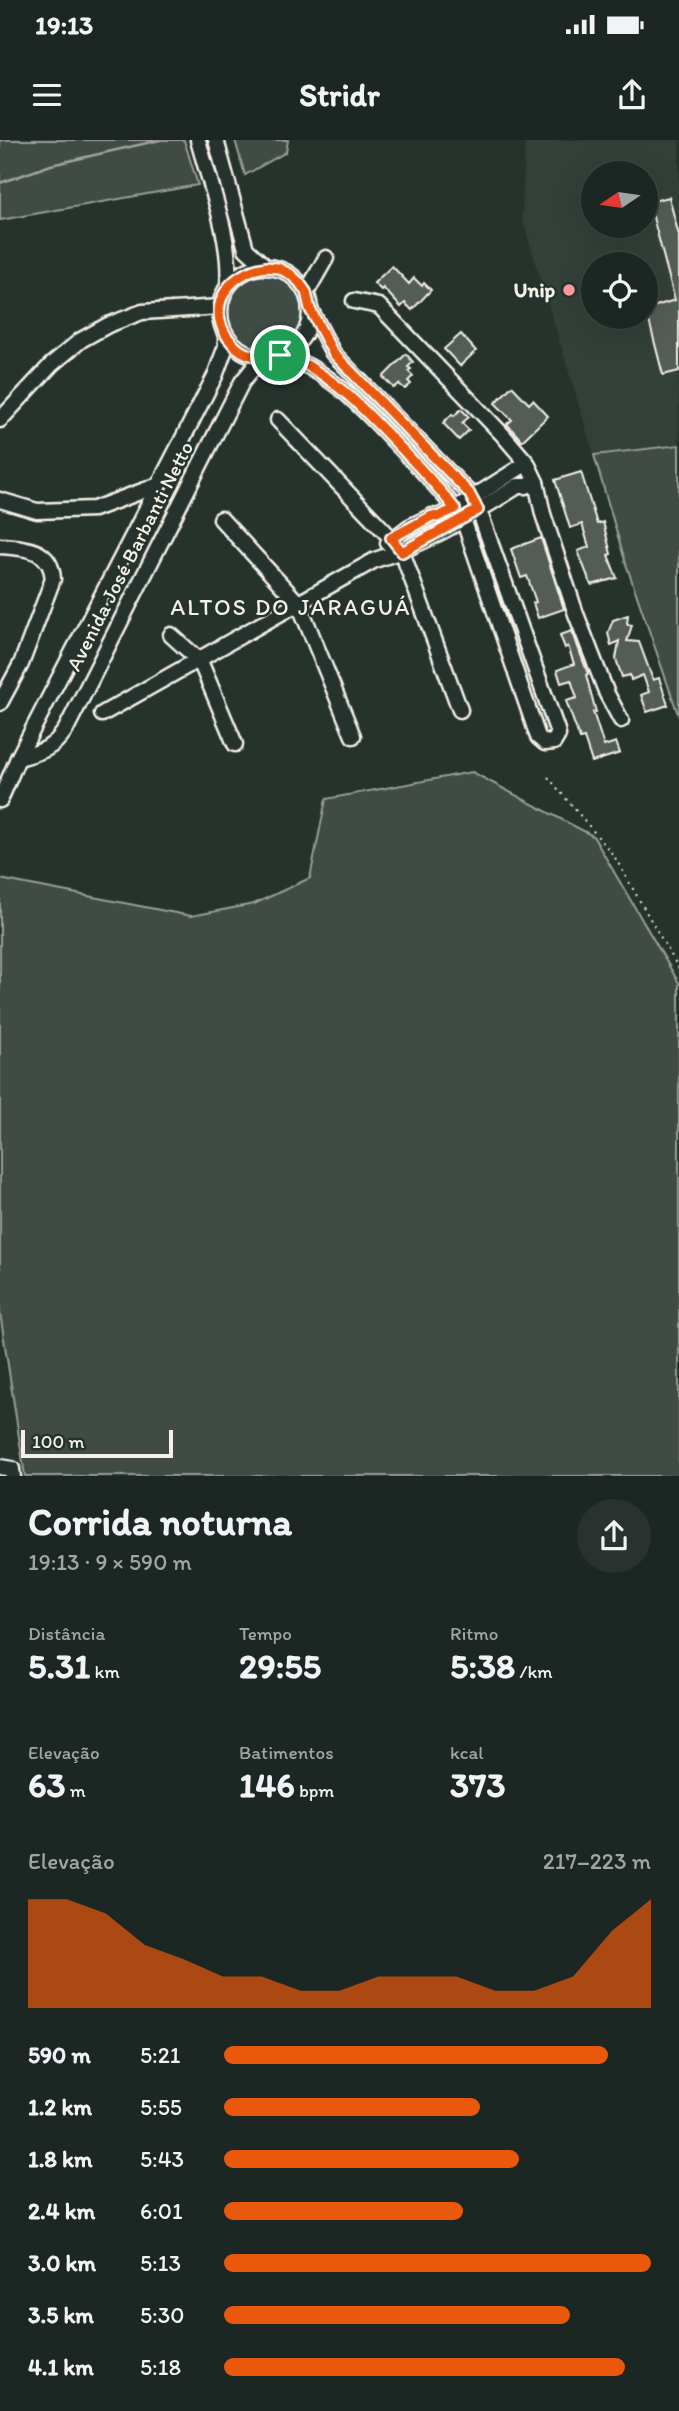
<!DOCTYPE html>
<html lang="pt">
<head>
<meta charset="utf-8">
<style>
  body { margin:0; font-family:Itim,sans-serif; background:#29322f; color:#f1f3f6; height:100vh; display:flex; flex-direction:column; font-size:26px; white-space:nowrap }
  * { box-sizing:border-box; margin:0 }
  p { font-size:23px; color:#a0a5a5 }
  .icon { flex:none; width:38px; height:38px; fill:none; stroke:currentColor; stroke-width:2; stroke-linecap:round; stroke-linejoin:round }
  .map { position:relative; height:1336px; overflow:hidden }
  .panel { display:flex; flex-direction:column; background:#1c2622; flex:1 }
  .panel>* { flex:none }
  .needle { width:46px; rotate:257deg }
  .controls { position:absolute; left:581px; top:21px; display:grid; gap:14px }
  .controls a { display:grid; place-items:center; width:77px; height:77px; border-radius:50%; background:#1c2622; box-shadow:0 7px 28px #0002,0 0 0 2px #3a4340; font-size:35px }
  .scale { position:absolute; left:21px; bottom:18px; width:152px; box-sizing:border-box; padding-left:7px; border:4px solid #f4f1e8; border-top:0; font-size:19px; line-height:24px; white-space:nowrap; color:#f4f1e8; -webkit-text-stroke:5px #26332d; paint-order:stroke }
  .pin { position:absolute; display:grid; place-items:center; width:60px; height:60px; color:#fff; margin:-30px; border:4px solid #fff; border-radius:50%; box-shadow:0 2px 7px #0007 }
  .round { display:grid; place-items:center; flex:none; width:74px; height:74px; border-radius:37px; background:#29322f }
  .overview { display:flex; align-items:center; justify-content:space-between; height:119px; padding:0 28px }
  h1 { font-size:38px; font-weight:800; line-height:52px }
  .stats { display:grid; grid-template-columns:repeat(3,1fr); gap:10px; height:119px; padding:7px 28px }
  .stats div { display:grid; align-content:center }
  .stats b { font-size:35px; font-weight:800 }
  .stats small { font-size:19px; font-weight:400 }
  .stats p { font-size:19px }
  .chart { height:196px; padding:14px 28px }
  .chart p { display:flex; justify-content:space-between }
  .chart svg { width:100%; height:126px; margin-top:7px; fill:#ea580c; opacity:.7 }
  ul { padding:0 28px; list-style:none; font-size:23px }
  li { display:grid; grid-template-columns:112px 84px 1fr; align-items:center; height:52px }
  li i { height:18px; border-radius:9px; background:#ea580c }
  .status { display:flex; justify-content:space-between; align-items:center; height:49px; padding:0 35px; background:#1c2622; direction:ltr }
  .status svg { height:19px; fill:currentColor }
  header { display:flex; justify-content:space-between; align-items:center; height:91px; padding:0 28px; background:#1c2622; font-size:32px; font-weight:800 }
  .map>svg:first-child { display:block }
  .built { fill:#333f39; fill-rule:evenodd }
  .green { fill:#414b45; stroke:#9a9e96; stroke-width:2 }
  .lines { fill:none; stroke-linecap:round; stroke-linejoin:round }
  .stream { stroke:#9fa39b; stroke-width:2.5 }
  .building { fill:#525c55; stroke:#f4f1e8; stroke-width:2 }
  .minor-casing { stroke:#f4f1e8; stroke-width:19 }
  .path { stroke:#f4f1e8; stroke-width:2; stroke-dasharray:2 5; stroke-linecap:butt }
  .minor { stroke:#26332d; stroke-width:14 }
  .route-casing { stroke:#fff; stroke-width:14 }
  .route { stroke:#ea580c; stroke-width:9 }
  .poi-dot { fill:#ff9aa2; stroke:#26332d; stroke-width:2.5 }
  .labels { text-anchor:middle; stroke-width:5; stroke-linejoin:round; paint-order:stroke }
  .poi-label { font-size:21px; font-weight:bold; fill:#f4f1e8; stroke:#26332d; text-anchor:end }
  .street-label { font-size:21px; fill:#f4f1e8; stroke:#26332d }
  .neighbourhood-label { font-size:23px; letter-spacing:2px; fill:#f4f1e8; stroke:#26332d }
</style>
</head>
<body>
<div class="status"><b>19:13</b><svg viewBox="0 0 49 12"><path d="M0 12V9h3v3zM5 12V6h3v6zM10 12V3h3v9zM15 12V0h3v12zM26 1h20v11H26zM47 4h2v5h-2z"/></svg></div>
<header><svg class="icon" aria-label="menu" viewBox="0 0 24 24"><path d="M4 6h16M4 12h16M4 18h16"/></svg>Stridr<svg class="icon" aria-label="share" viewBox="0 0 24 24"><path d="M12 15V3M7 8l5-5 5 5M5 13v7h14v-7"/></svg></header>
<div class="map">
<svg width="679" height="1337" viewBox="0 0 679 1337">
  <rect width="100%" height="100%" fill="#26332d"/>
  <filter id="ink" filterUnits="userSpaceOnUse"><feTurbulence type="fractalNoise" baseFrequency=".0143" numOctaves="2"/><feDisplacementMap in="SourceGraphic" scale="14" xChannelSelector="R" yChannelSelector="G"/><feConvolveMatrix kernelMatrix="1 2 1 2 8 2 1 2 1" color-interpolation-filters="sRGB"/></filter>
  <g filter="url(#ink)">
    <path class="built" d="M525 0H679V305L594 315 522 78ZM593 33H646V86H593ZM593 124H646V177H593Z"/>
    <g class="green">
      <polygon points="0,0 184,0 198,45 0,80"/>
      <polygon points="235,0 288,0 286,12 245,35"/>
      <circle cx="264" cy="172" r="38"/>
      <polygon points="679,305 679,577 626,424 594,315"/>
      <polygon points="472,632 593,696 679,843 679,1336 25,1336 0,1173 0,739 191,776 254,764 310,738 326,659"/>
    </g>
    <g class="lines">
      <polyline class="stream" points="0,43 51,25 160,0"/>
    </g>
    <g class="building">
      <polygon points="669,57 679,96 679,231 663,235 646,169 675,160 649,62"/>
      <polygon points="392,126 409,144 414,138 422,146 424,143 431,150 412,170 405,163 401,167 383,148 381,150 374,143"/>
      <polygon points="461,194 476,211 460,226 444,209"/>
      <polygon points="406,214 413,222 408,227 411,229 408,231 413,236 408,241 411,244 405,249 399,244 394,248 383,237"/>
      <polygon points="512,246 529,264 533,260 548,276 522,301 507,284 512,280 495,263"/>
      <polygon points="461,269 469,277 462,283 469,290 459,300 443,283 452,274 454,276"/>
      <polygon points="581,332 597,384 603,382 611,414 608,415 617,438 591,445 578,411 589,407 582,384 570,388 555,340"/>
      <polygon points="541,398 564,469 538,478 533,463 536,462 527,436 521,438 511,409"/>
      <polygon points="628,475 627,484 632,485 627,501 639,502 653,540 659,538 668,565 647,572 641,555 649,552 643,535 631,540 630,535 622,537 616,519 619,501 611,505 608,493 613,480"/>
      <polygon points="572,491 588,534 586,535 596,572 593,572 604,606 616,602 620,613 592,622 584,598 580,599 566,561 577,558 571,540 561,543 557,530 574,524 568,506 565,508 560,495"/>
    </g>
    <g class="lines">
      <defs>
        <g id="minor">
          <path d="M198 0C210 45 232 100 228 145"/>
          <polyline points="216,0 246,109 266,127"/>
          <circle cx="265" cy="172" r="45"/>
          <polyline points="306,153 326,118"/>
          <polyline points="354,161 379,166 503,295 527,323 536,342 543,374 576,474 607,554 621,580"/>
          <path d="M280 215C328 228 362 268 395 302 419 327 442 351 463 379L538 597 545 603 554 602 558 595 557 590 482 379 469 353 333 213 310 169"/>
          <polyline points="0,280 52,224 81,200 108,185 142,172 220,167"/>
          <polyline points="278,280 392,399 402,412 460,570"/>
          <polyline points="0,360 37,371 94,369 156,346"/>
          <polyline points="221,379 299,464 353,596"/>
          <polyline points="388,403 409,387 432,376 437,377 455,369 527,323"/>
          <path d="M0 406C25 408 51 408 53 439L21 524 0 563"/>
          <polyline points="171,495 200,521 235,604"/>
          <path d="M102 574 375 420C426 405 473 374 518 346H526L536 342"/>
          <path d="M18 618C41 612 52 610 66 589L242 242 254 227 268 218"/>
          <polyline points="0,660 18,618 215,236 226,206 226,195"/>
          <polyline points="0,1327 12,1329 13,1337"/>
        </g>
      </defs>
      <use href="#minor" class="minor-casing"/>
      <polyline class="path" points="548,637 614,716 679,829"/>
      <use href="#minor" class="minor"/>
    </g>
  </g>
  <g class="lines" filter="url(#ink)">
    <defs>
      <path id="route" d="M266 127 278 128 290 134 299 142 306 152 310 169 333 213 469 353 478 370 402 412 391 398 432 376 437 377 455 369C438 346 418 326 398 305 367 273 338 240 297 220 274 209 253 226 233 204 202 171 227 132 266 127Z"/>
    </defs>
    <use href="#route" class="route-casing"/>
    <use href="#route" class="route"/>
  </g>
  <circle class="poi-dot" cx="569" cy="150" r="7"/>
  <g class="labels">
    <g class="poi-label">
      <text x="555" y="157">Unip</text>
    </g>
    <g class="street-label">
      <text transform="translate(130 416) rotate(-63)" y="7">Avenida José Barbanti Netto</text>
    </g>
    <g class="neighbourhood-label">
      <text x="291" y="475">ALTOS DO JARAGUÁ</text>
    </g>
  </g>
</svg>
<div class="controls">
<a><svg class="needle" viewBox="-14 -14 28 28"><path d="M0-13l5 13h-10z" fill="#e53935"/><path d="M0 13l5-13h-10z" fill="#a0a5a5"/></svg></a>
<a><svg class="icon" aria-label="locate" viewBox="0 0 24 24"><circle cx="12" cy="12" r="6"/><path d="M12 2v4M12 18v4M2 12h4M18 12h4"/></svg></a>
</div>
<div class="scale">100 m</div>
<div class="pin" style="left:280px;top:215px;background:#1e9e55"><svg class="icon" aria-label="arrive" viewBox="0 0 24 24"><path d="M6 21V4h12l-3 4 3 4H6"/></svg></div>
</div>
<section class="panel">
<div class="overview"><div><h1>Corrida noturna</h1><p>19:13 · 9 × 590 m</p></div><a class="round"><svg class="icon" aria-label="share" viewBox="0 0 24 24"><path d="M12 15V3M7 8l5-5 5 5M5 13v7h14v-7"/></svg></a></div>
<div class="stats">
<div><p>Distância</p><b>5.31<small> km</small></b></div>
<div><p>Tempo</p><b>29:55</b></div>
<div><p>Ritmo</p><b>5:38<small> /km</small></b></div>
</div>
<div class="stats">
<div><p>Elevação</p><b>63<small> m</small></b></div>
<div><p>Batimentos</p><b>146<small> bpm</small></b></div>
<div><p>kcal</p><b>373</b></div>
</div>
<div class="chart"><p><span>Elevação</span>217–223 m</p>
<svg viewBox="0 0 160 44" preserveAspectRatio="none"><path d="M0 44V6L10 6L20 11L30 22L40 27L50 33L60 33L70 38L80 38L90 33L100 33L110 33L120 38L130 38L140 33L150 17L160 6V44z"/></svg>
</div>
<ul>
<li><b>590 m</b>5:21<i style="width:90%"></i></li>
<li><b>1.2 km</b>5:55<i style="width:60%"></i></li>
<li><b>1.8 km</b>5:43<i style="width:69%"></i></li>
<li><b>2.4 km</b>6:01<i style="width:56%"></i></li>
<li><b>3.0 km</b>5:13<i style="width:100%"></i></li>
<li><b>3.5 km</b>5:30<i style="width:81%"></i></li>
<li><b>4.1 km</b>5:18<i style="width:94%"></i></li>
</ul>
</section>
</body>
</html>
